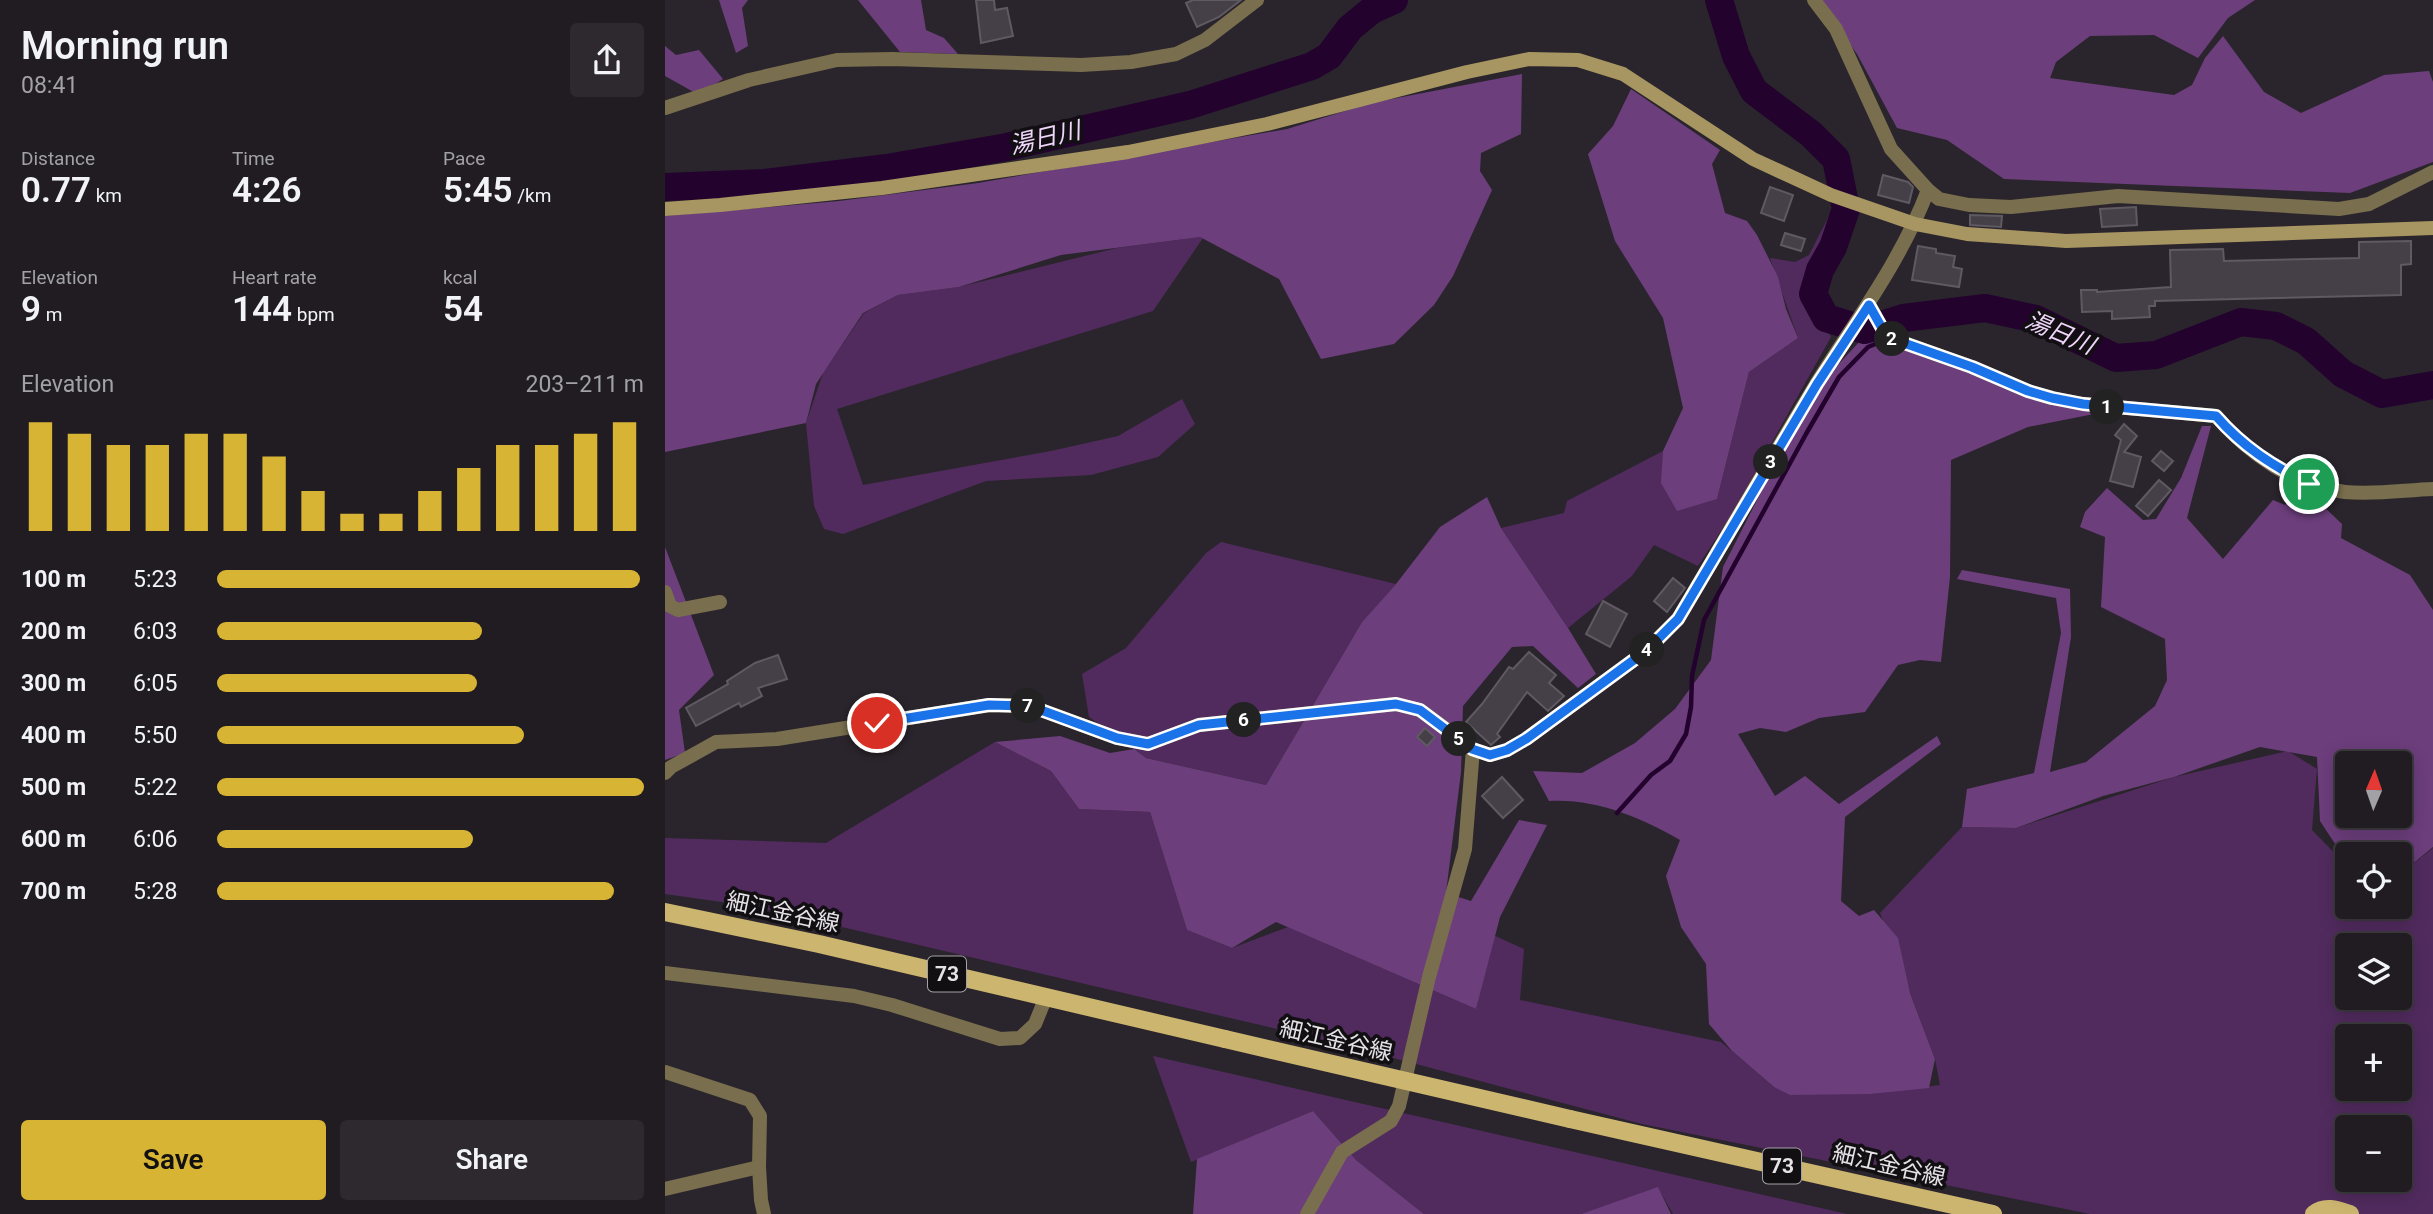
<!DOCTYPE html>
<html lang="en">
<head>
<meta charset="utf-8">
<style>
  body { margin:0; font-family:Roboto,"Noto Sans JP",sans-serif; background:#2d292e; color:#f1f3f6; height:100vh; display:flex; flex-direction:column; font-size:26px; white-space:nowrap }
  * { box-sizing:border-box; margin:0 }
  p { font-size:23px; color:#a2a1a5 }
  .icon { flex:none; width:38px; height:38px; fill:none; stroke:currentColor; stroke-width:2; stroke-linecap:round; stroke-linejoin:round }
  .map { position:relative; flex:1; overflow:hidden }
  .details { display:flex; flex-direction:column; background:#201c21; width:665px }
  .details>* { flex:none }
  .needle { width:46px; rotate:2deg }
  .buttons { position:absolute; left:1670px; top:751px; display:grid; gap:14px }
  .buttons a { display:grid; place-items:center; width:77px; height:77px; border-radius:7px; background:#201c21; box-shadow:0 4px 18px #0003,0 0 0 2px #3d3a3f; font-size:35px }
  .pin { position:absolute; display:grid; place-items:center; width:60px; height:60px; color:#fff; margin:-30px; border:4px solid #fff; border-radius:50%; box-shadow:0 2px 7px #0007 }
  .km { position:absolute; width:35px; height:35px; margin:-18px; border-radius:50%; background:#222; color:#fff; font-size:19px; line-height:35px; text-align:center }
  .round { display:grid; place-items:center; flex:none; width:74px; height:74px; border-radius:7px; background:#2d292e }
  .headline { display:flex; align-items:center; justify-content:space-between; height:119px; padding:0 21px }
  h1 { font-size:38px; font-weight:600; line-height:52px }
  .figures { display:grid; grid-template-columns:repeat(3,1fr); gap:10px; height:119px; padding:7px 21px }
  .figures div { display:grid; align-content:center }
  .figures b { font-size:35px; font-weight:600 }
  .figures small { font-size:19px; font-weight:400 }
  .figures p { font-size:19px }
  .chart { height:196px; padding:14px 21px }
  .chart p { display:flex; justify-content:space-between }
  .chart svg { width:100%; height:126px; margin-top:7px; stroke:#d8b434; stroke-width:6 }
  .button { display:flex; gap:14px; margin-top:auto; padding:14px 21px }
  .button a { flex:1; height:80px; border-radius:7px; background:#d8b434; color:#111; font-size:28px; font-weight:600; line-height:80px; text-align:center }
  .button a+a { background:#2d292e; color:#f1f3f6 }
  ul { padding:0 21px; list-style:none; font-size:23px }
  li { display:grid; grid-template-columns:112px 84px 1fr; align-items:center; height:52px }
  li i { height:18px; border-radius:9px; background:#d8b434 }
  main { display:flex; flex:1; min-height:0 }
  .map>svg:first-child { display:block }
  .green { fill:#512b5e; fill-rule:evenodd }
  .forest { fill:#6c3e7c; fill-rule:evenodd }
  .lines { fill:none; stroke-linecap:round; stroke-linejoin:round }
  .stream { stroke:#23022e; stroke-width:4.5 }
  .river { stroke:#23022e; stroke-width:28 }
  .building { fill:#453f48; stroke:#5f5961; stroke-width:2 }
  .street { stroke:#796e4d; stroke-width:14 }
  .secondary { stroke:#a79661; stroke-width:14 }
  .primary { stroke:#ccb56f; stroke-width:18 }
  .primary-bridge { stroke:#ccb56f; stroke-width:18 }
  .route-casing { stroke:#fff; stroke-width:14 }
  .route { stroke:#1a73e8; stroke-width:9 }
  .labels { text-anchor:middle; stroke-width:7; stroke-linejoin:round; paint-order:stroke }
  .shield { fill:#110f12; stroke:#a5a2a7; stroke-width:2 }
  .shield-label { font-size:21px; font-weight:bold; fill:#e5e1e7 }
  .street-label { font-size:23px; fill:#e5e1e7; stroke:#110f12 }
  .water-label { font-size:24px; font-style:italic; fill:#f0d6fa; stroke:#110f12 }
</style>
</head>
<body>
<main>
<section class="details">
<div class="headline"><div><h1>Morning run</h1><p>08:41</p></div><a class="round"><svg class="icon" aria-label="share" viewBox="0 0 24 24"><path d="M12 15V3M7 8l5-5 5 5M5 13v7h14v-7"/></svg></a></div>
<div class="figures">
<div><p>Distance</p><b>0.77<small> km</small></b></div>
<div><p>Time</p><b>4:26</b></div>
<div><p>Pace</p><b>5:45<small> /km</small></b></div>
</div>
<div class="figures">
<div><p>Elevation</p><b>9<small> m</small></b></div>
<div><p>Heart rate</p><b>144<small> bpm</small></b></div>
<div><p>kcal</p><b>54</b></div>
</div>
<div class="chart"><p><span>Elevation</span>203–211 m</p>
<svg viewBox="0 0 160 44" preserveAspectRatio="none"><path d="M5 44V6M15 44V10M25 44V14M35 44V14M45 44V10M55 44V10M65 44V18M75 44V30M85 44V38M95 44V38M105 44V30M115 44V22M125 44V14M135 44V14M145 44V10M155 44V6"/></svg>
</div>
<ul>
<li><b>100 m</b>5:23<i style="width:99%"></i></li>
<li><b>200 m</b>6:03<i style="width:62%"></i></li>
<li><b>300 m</b>6:05<i style="width:61%"></i></li>
<li><b>400 m</b>5:50<i style="width:72%"></i></li>
<li><b>500 m</b>5:22<i style="width:100%"></i></li>
<li><b>600 m</b>6:06<i style="width:60%"></i></li>
<li><b>700 m</b>5:28<i style="width:93%"></i></li>
</ul>
<div class="button"><a>Save</a><a>Share</a></div>
</section>
<div class="map">
<svg width="1768" height="1214" viewBox="0 0 1768 1214">
  <rect width="100%" height="100%" fill="#2a252c"/>
  <g class="green">
    <polygon points="1165,214 1168,228 1144,297 1166,337 1065,517 1033,566 989,545 967,576 903,628 836,528 899,513 902,501 998,451 997,483 1052,499 1084,372 1133,338 1105,258 1130,262 1144,255"/>
    <polygon points="534,237 538,238 488,311 172,409 198,485 386,451 453,436 517,399 530,424 493,457 426,475 321,481 178,534 159,529 149,506 141,423 158,373 199,313 233,295 294,287 452,248"/>
    <polygon points="556,542 731,584 697,622 601,785 481,758 424,717 417,674 461,648 541,553"/>
    <path d="M330 742 386 771 414 809 485 812 522 930 567 948 623 927 811 1009 828 935 859 949 855 1000 1056 1042 1109 1087 1206 1094 1275 1085 1270 1059 1215 913 1297 827 1351 828 1509 777 1623 751 1652 769 1647 830 1682 866V906H1734V875L1768 848V1214H1425L977 1124 676 1044 92 907 0 894V838L161 843ZM1682 945H1734V998H1682ZM1682 1036H1734V1088H1682ZM1682 1127H1734V1180H1682Z"/>
    <polygon points="488,1056 1182,1214 1008,1214 993,1188 916,1214 759,1214 691,1160 648,1111 526,1162"/>
  </g>
  <g class="forest">
    <polygon points="54,0 83,0 77,8 83,46 71,53"/>
    <polygon points="193,0 256,0 261,30 279,38 293,54 235,52"/>
    <polygon points="1153,0 1590,0 1563,18 1533,58 1489,35 1425,36 1391,62 1385,78 1509,95 1527,85 1540,58 1558,36 1599,92 1636,113 1719,75 1764,71 1768,82 1768,162 1685,193 1339,179 1282,140 1232,128 1192,54"/>
    <polygon points="0,46 11,55 34,50 58,79 34,95 0,76"/>
    <polygon points="857,74 856,134 816,153 815,171 827,190 788,276 769,305 729,344 656,359 614,279 535,237 396,255 294,287 233,295 198,313 151,384 141,423 0,452 0,216 174,201 313,183 622,129 706,103"/>
    <polygon points="966,89 1055,150 1047,164 1060,213 1082,221 1092,235 1113,277 1121,309 1133,338 1084,372 1052,499 1012,511 996,483 998,451 1018,408 998,318 950,241 923,154 948,126"/>
    <path d="M1195 341 1245 345 1396 400 1429 414 1363 427 1286 460 1285 577 1276 662 1255 660 1233 665 1200 712 1154 718 1121 732 1095 728 1073 734 1110 796 1140 776 1174 804 1272 736 1276 744 1180 817 1176 901 1194 916 1209 910 1233 938 1245 993 1270 1059 1264 1088 1206 1094 1125 1095 1109 1087 1067 1051 1044 1024 1041 964 1016 927 1001 876 1015 840C976 817 929 798 884 801L868 771 917 773 970 743 1010 709 1046 660 1058 567 1146 394Z"/>
    <path d="M1537 426H1546L1522 518 1558 559 1608 500 1620 505 1637 486 1677 524 1676 538 1745 575 1768 610V847L1734 875V854H1682V862L1655 821 1652 757 1595 747 1509 777 1438 796 1351 828 1297 827 1302 789 1369 773 1396 633 1391 598 1292 579 1297 570 1405 589 1406 637 1385 772 1421 762 1490 706 1502 680 1500 639 1436 607 1440 537 1415 527 1420 512 1442 488 1478 520 1491 519 1516 478ZM1682 763H1734V816H1682Z"/>
    <polygon points="822,497 836,528 903,628 931,674 913,688 868,646 847,647 798,706 796,772 781,893 806,901 854,820 882,825 835,917 811,1009 611,922 567,948 522,930 485,812 414,809 386,771 330,742 395,736 445,753 469,749 481,758 601,785 697,622 731,584 775,527"/>
    <polygon points="0,547 49,675 14,710 20,753 0,760"/>
    <polygon points="648,1111 691,1160 759,1214 528,1214 532,1159"/>
    <polygon points="993,1187 1006,1214 916,1214"/>
  </g>
  <g class="lines">
    <g class="stream">
      <polyline points="1228,336 1240,331 1238,318"/>
      <polyline points="952,813 986,775 1005,761 1021,734 1026,707 1027,676 1039,620 1141,434 1174,377 1203,347 1220,340"/>
    </g>
    <g class="river">
      <polyline points="1054,0 1071,56 1089,91 1146,134 1171,159 1181,209 1168,247 1155,270 1148,294 1161,318 1200,330 1238,318 1320,308 1371,319 1451,358 1491,355 1576,322 1611,326 1641,341 1678,374 1717,394 1768,385"/>
      <polyline points="0,187 100,183 222,168 342,147 525,105 647,66 664,56 685,28 707,10 729,0"/>
    </g>
  </g>
  <g class="building">
    <polygon points="311,0 329,0 330,10 342,8 348,36 316,43"/>
    <polygon points="528,0 576,0 554,17 532,27 521,3"/>
    <polygon points="1218,175 1243,182 1248,187 1244,203 1213,195"/>
    <polygon points="1105,187 1128,195 1119,221 1096,213"/>
    <polygon points="1471,207 1472,225 1437,227 1435,209"/>
    <polygon points="1305,215 1337,216 1336,227 1305,225"/>
    <polygon points="1120,233 1140,239 1136,251 1116,245"/>
    <polygon points="1746,241 1746,264 1736,265 1736,295 1490,301 1490,306 1484,306 1485,317 1447,319 1447,311 1417,312 1416,290 1432,290 1432,292 1506,287 1505,250 1558,249 1559,261 1694,258 1694,242"/>
    <polygon points="1253,246 1271,249 1271,253 1290,256 1288,267 1297,269 1294,287 1247,280"/>
    <polygon points="1459,424 1472,436 1459,452 1476,457 1468,487 1445,481 1456,440 1450,435"/>
    <polygon points="1496,451 1508,461 1499,471 1487,461"/>
    <polygon points="1494,480 1506,490 1483,516 1471,506"/>
    <polygon points="1008,578 1020,588 1002,612 989,601"/>
    <polygon points="938,601 962,614 945,647 921,634"/>
    <polygon points="864,652 891,675 884,683 899,696 883,711 862,692 832,734 835,737 826,745 801,722 817,704 844,667 848,669"/>
    <polygon points="113,655 122,679 93,688 97,696 76,707 74,703 31,726 21,708 63,684 62,681 90,663"/>
    <polygon points="760,728 770,737 762,746 752,737"/>
    <polygon points="837,777 858,800 838,818 817,796"/>
  </g>
  <g class="lines">
    <g class="street">
      <polyline points="1149,0 1171,29 1226,149 1263,190 1274,199 1304,205 1346,207 1453,196 1674,209 1704,204 1768,172"/>
      <polyline points="0,108 84,80 172,60 227,59 416,65 466,62 511,54 540,40 592,0"/>
      <path d="M1204 305 1222 337 1307 367 1363 391 1387 398 1418 404 1551 416C1584 454 1629 486 1680 492 1709 495 1740 490 1768 489"/>
      <polyline points="0,592 5,606 13,610 55,602"/>
      <path d="M0 773 6 767 51 742 112 739 324 705 365 706 452 738 483 744 534 725 731 704 755 710 808 749 825 755 842 750 861 739 981 651 1013 619C1059 541 1104 462 1151 384 1191 320 1236 261 1263 190"/>
      <polyline points="0,973 189,996 227,1005 335,1039 355,1038 370,1024 381,997"/>
      <polyline points="0,1072 85,1100 95,1116 94,1167 96,1200 99,1214"/>
      <polyline points="0,1189 94,1167"/>
      <polyline points="642,1214 677,1152 726,1121 734,1106 764,977 800,849 808,749"/>
    </g>
    <polyline class="secondary" points="0,209 55,205 217,188 463,152 602,124 802,72 864,59 913,60 958,74 1088,159 1166,195 1250,224 1302,234 1401,241 1768,228"/>
    <g class="primary">
      <polyline points="0,912 154,944 560,1039"/>
      <polyline points="905,1119 1328,1214"/>
      <path d="M1649 1214C1660 1205 1673 1210 1685 1214"/>
    </g>
    <polyline class="primary-bridge" points="560,1039 905,1119"/>
  </g>
  <g class="lines">
    <defs>
      <path id="route" d="M212 723 324 705 365 706 452 738 483 744 534 725 731 704 755 710 807 749 825 755 842 750 861 739 981 651 1013 619 1152 384 1204 305 1222 337 1307 367 1363 391 1387 398 1418 404 1551 416C1578 447 1608 466 1644 484"/>
    </defs>
    <use href="#route" class="route-casing"/>
    <use href="#route" class="route"/>
  </g>
  <g class="labels">
    <g class="shield">
      <rect x="263" y="956.5" width="38" height="35" rx="5"/>
      <rect x="1098" y="1148.5" width="38" height="35" rx="5"/>
    </g>
    <g class="shield-label">
      <text x="282" y="981">73</text>
      <text x="1117" y="1173">73</text>
    </g>
    <g class="street-label">
      <text transform="translate(118 912) rotate(12)" y="8">細江金谷線</text>
      <text transform="translate(671 1040) rotate(13)" y="8">細江金谷線</text>
      <text transform="translate(1224 1165) rotate(13)" y="8">細江金谷線</text>
    </g>
    <g class="water-label">
      <text transform="translate(380 138) rotate(-13)" y="8">湯日川</text>
      <text transform="translate(1395 333) rotate(23)" y="8">湯日川</text>
    </g>
  </g>
</svg>
<div class="buttons">
<a><svg class="needle" viewBox="-14 -14 28 28"><path d="M0-13l5 13h-10z" fill="#e53935"/><path d="M0 13l5-13h-10z" fill="#a2a1a5"/></svg></a>
<a><svg class="icon" aria-label="locate" viewBox="0 0 24 24"><circle cx="12" cy="12" r="6"/><path d="M12 2v4M12 18v4M2 12h4M18 12h4"/></svg></a>
<a><svg class="icon" aria-label="layers" viewBox="0 0 24 24"><path d="M12 4l9 5-9 5-9-5zM3 14l9 5 9-5"/></svg></a>
<a>+</a>
<a>−</a>
</div>
<div class="pin" style="left:1644px;top:484px;background:#1e9e55"><svg class="icon" aria-label="arrive" viewBox="0 0 24 24"><path d="M6 21V4h12l-3 4 3 4H6"/></svg></div>
<div class="pin" style="left:212px;top:723px;background:#d93025"><svg class="icon" aria-label="check" viewBox="0 0 24 24"><path d="M5 12l5 5 9-10"/></svg></div>
<b class="km" style="left:1442px;top:407px">1</b>
<b class="km" style="left:1227px;top:339px">2</b>
<b class="km" style="left:1106px;top:462px">3</b>
<b class="km" style="left:982px;top:650px">4</b>
<b class="km" style="left:794px;top:739px">5</b>
<b class="km" style="left:579px;top:720px">6</b>
<b class="km" style="left:363px;top:706px">7</b>
</div>
</main>
</body>
</html>
